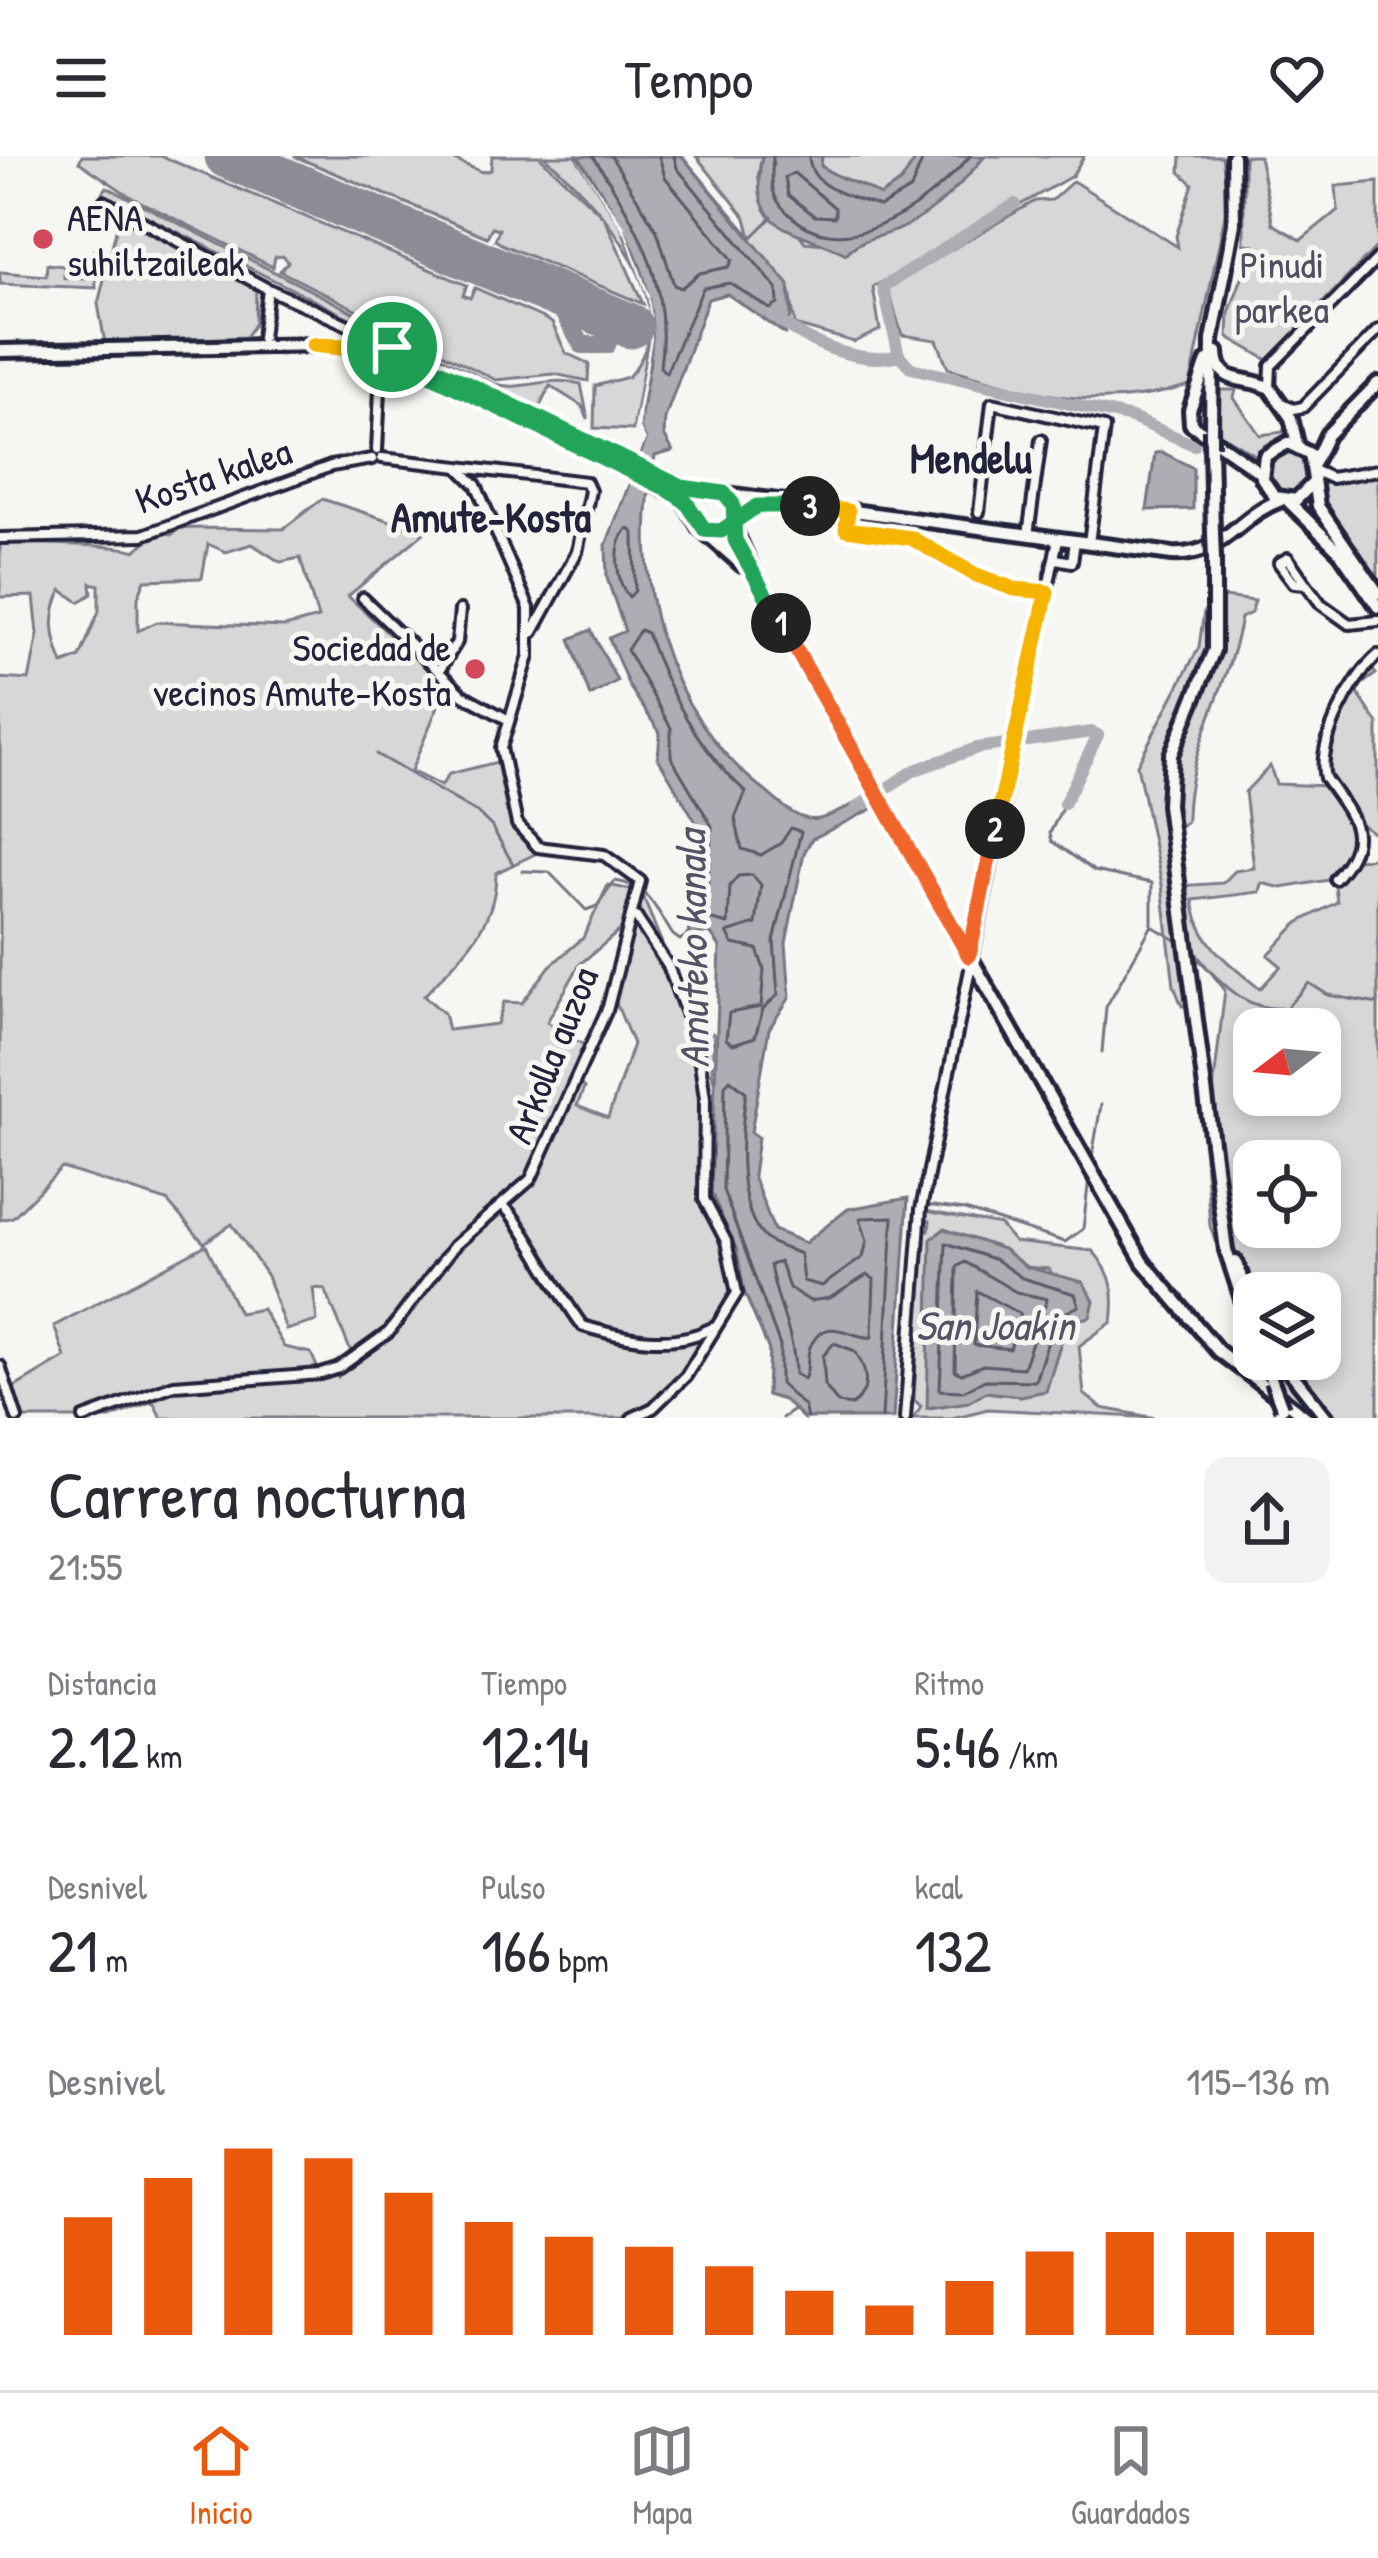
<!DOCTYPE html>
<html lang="es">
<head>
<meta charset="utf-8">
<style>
  body { margin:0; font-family:"Patrick Hand",sans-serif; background:#f2f2f3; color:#2b2b33; height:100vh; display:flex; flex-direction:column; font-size:45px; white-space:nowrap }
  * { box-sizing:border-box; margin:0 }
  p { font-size:39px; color:#7c7c81 }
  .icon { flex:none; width:66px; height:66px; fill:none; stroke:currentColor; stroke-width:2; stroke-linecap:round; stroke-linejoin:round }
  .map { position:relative; height:1262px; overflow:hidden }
  .sheet { display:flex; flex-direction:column; background:#fff; flex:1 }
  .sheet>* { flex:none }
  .needle { width:78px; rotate:254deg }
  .tools { position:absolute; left:1233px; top:852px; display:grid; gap:24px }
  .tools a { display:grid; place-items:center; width:108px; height:108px; border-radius:24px; background:#fff; box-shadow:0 6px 18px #0003; font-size:60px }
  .pin { position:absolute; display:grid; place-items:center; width:102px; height:102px; color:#fff; margin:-51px; border:6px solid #fff; border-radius:50%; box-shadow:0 3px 12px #0007 }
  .km { position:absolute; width:60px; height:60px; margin:-30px; border-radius:50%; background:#222; color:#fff; font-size:33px; line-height:60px; text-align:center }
  .round { display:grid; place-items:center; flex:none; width:126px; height:126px; border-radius:24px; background:#f2f2f3 }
  .head { display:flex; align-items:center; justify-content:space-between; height:204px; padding:0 48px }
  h1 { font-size:66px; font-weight:600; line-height:90px }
  .figures { display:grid; grid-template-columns:repeat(3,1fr); gap:18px; height:204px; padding:12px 48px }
  .figures div { display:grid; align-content:center }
  .figures b { font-size:60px; font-weight:600 }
  .figures small { font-size:33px; font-weight:400 }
  .figures p { font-size:33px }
  .chart { height:336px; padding:24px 48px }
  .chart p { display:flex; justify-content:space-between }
  .chart svg { width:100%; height:216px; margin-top:12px; stroke:#ea580c; stroke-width:6 }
  header { display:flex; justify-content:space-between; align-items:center; height:156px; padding:0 48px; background:#fff; font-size:54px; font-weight:600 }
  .menu { display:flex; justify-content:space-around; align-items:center; height:168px; border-top:3px solid #e1e1e2; background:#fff; font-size:33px; color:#7c7c81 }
  .menu a { display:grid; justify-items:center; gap:6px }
  .menu .selected { color:#ea580c }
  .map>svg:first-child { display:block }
  .green { fill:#d7d7d7; stroke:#7c7c89; stroke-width:3; fill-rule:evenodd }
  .water { fill:#adadb3; stroke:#757583; stroke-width:3 }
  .pier { fill:#f6f6f2 }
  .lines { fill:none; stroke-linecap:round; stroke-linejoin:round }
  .shore { stroke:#5a5a6b; stroke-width:3 }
  .stream { stroke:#757583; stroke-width:3 }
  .river { stroke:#adadb3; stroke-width:12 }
  .taxiway { stroke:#8c8c96; stroke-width:18 }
  .runway { stroke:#8c8c96; stroke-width:45 }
  .minor-casing { stroke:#22223b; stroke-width:16 }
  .major-casing { stroke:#22223b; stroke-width:20 }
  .minor { stroke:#f6f6f2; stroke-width:8 }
  .major { stroke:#f6f6f2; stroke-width:10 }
  .major-bridge-casing { stroke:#22223b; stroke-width:20; stroke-linecap:butt }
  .major-bridge { stroke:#f6f6f2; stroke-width:10 }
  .split-1-casing { stroke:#fff; stroke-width:24 }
  .split-2-casing { stroke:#fff; stroke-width:24 }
  .split-3-casing { stroke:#fff; stroke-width:24 }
  .split-4-casing { stroke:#fff; stroke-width:24 }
  .split-5-casing { stroke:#fff; stroke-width:24 }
  .split-1 { stroke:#22a559; stroke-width:15 }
  .split-2 { stroke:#f0652b; stroke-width:15 }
  .split-3 { stroke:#f5b400; stroke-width:15 }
  .split-4 { stroke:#22a559; stroke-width:15 }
  .split-5 { stroke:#f5b400; stroke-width:15 }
  .poi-dot { fill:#d1495b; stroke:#f6f6f2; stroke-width:4.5 }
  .labels { text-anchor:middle; stroke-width:10; stroke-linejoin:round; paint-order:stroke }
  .poi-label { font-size:39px; fill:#22223b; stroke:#f6f6f2; text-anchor:start }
  .park-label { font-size:39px; fill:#4f4f62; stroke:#f6f6f2 }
  .street-label { font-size:39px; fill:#22223b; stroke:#f6f6f2 }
  .neighbourhood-label { font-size:42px; font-weight:bold; fill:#22223b; stroke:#f6f6f2 }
  .water-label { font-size:42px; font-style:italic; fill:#535365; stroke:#f6f6f2 }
</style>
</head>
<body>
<header><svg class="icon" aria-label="menu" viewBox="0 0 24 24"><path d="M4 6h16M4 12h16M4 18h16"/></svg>Tempo<svg class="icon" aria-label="heart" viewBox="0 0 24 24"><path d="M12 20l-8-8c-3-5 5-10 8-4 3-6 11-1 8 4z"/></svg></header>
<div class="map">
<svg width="1378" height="1262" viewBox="0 0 1378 1262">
  <rect width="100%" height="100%" fill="#f6f6f2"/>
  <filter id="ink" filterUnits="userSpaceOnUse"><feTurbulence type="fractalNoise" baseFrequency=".00833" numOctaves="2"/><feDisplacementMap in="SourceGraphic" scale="24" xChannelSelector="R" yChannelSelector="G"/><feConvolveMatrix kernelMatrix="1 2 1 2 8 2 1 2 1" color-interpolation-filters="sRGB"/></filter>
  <g filter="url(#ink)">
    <g class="green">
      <polygon points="82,0 161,0 467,129 463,139 470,142 475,132 543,162 552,167 566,197 589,208 588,225 554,218 496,224 280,115 288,106 283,100 275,101 273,111 131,41 79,6"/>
      <polygon points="294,0 445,0 482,16 491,14 492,0 539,0 604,61 643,148 503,89 495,84 499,73 492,71 487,81"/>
      <path d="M544 0H575L621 70 637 113 633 86 578 0 673 34 633 274 594 272 595 230 628 221C693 149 597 46 544 0Z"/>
      <path d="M676 0H682L751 81 746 62 696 0H762L758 21 805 86C881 96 939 55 985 0H1084L1072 20 873 131 880 174 854 186 795 169 790 135Z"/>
      <path d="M822 0H918L901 26 880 40C861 25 841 26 821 10Z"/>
      <path d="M1181 0H1222L1228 44 1190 229C1098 258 1037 238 948 212L937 184 902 179 887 131 1035 45 1052 44 1073 25 1178 91 1176 80 1193 28 1180 16Z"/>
      <polygon points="1244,0 1259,0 1273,68 1301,84 1338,54 1336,30 1378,26 1378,89 1268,204 1228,181 1229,157 1254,89 1244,88"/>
      <path d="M107 31 495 228C523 236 548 219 581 228L588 263 582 250 550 230 537 256 102 38Z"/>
      <polygon points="119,62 256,133 255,167 245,181 105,187 98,148"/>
      <polygon points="94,93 96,132 0,128 0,116 46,120 47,108 64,110 64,122 85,122 82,108 92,108"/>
      <polygon points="1217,234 1236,234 1234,242 1260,279 1283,276 1286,268 1289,280 1265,289 1257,300 1220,278"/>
      <polygon points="1284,292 1296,293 1307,304 1309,326 1295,339 1277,336 1269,326 1268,307"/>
      <polygon points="1378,316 1378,422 1324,346 1319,321"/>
      <path d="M322 343 425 376 348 440 446 531 411 615 441 630 449 618 497 606 507 656 537 697 496 717C496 773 458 802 424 840L444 857 448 874 497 868 504 846 522 847 550 810 583 782 608 729 641 736 674 817 681 862 714 878 712 916 803 1262 784 1244 767 1239 769 1194 744 1136 673 1232 630 1262H161L153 1245 110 1262H12L19 1257 10 1234 65 1201 54 1170 206 1089 239 1157 262 1153 284 1191 311 1197 318 1213 338 1221 351 1196 325 1133 313 1132 317 1165 286 1174 267 1120 232 1068 204 1087 167 1045 62 1012 13 1061 0 1064V522L29 524 38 478 34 440 0 441V387C24 388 121 388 135 395L159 374 171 379 180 372 283 373ZM208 388 226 396 252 388 280 406 300 402 318 462 285 471 157 466 138 475V441L145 424 202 422ZM91 427 99 429V455L80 501 63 508C53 483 48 460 62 434L79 446 92 438ZM624 771 609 830 633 888 608 962 577 950 584 932 573 920 587 891 547 866 580 808Z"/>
      <path d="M1224 441 1255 445 1251 457 1241 462C1229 532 1186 595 1187 665L1172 677 1179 730 1223 727 1235 715 1254 712 1245 636 1270 610 1276 628 1329 630C1315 593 1346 538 1368 508L1376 518 1355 533 1378 568V680L1355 664 1358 704 1378 701V1262H1325L1257 1226 1259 1203H1320V1137H1254V1190L1210 1070 1205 1002 1225 834 1187 786 1195 848 1182 850 1174 830 1162 729 1137 609 1199 491 1204 455ZM1334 723 1337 746 1298 767 1268 799 1281 810 1260 833C1228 807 1199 788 1193 744L1260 736 1262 727 1282 732ZM1254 873H1320V939H1254ZM1254 1005H1320V1071H1254Z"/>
      <path d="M926 1055 1000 1069 1014 1086 1093 1095C1113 1118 1116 1137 1112 1166L1079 1190 1084 1238 1102 1252 1156 1262 988 1253 952 1262H914L921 1250 914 1244 923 1073 929 1074 930 1065 925 1063ZM1003 1093 1026 1111 1049 1113 1079 1165 1067 1166 1046 1235 1020 1240 985 1236 967 1246 928 1252Z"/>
    </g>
    <g class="water">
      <path d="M578 0H682L789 129 791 161 785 178 727 138 708 143 665 262 664 279 673 295 655 300C628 421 663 556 764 634 779 646 798 667 819 663 836 659 854 647 870 640L874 652 812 683 804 697 786 787 790 841 769 873 751 976 758 981 753 1020 774 1074 805 1087 848 1053 908 1042 893 1262H803L784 1244 767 1239 769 1194 744 1135 737 1095 711 1036 720 791 710 777 688 779 700 673 658 602 660 577 629 530 609 482 625 475 607 422 606 389 646 284 640 272C642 241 652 209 652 179 653 108 615 56 578 0Z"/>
      <path d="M762 0H822L821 10C841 26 861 25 880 40L901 26 918 0H985C961 28 939 53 906 70 884 82 863 79 846 98 796 71 746 79 762 0Z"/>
      <polygon points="1162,296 1193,312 1193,353 1147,354 1155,297"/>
      <polygon points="591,474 617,525 590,540 570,483"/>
      <polygon points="944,1073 1003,1093 1026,1111 1083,1126 1094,1145 1090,1161 1067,1166 1046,1235 1020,1240 986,1236 968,1246 927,1252 931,1083"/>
    </g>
    <polygon class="pier" points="575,0 624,69 649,138 652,163 652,184 641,245 640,272 646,284 639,298 634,296 639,284 634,272 650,180 648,144 625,78"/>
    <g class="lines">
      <g class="shore">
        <path d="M593 0C637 67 672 127 660 211L666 217 703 132 730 127 770 153 778 148 777 133 677 12 674 0"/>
        <polyline points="611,0 657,75 674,129 681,132 700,117 729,111 733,104 665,21 659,0"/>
        <path d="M773 0C771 32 769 43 796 64 851 107 932 45 970 0"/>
        <path d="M809 0C809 34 855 41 880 51L911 33 924 0"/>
        <polygon points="794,17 835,52 835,61 815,60 788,39 785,21"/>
        <path d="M628 372 634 377 635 435 629 441C615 425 613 388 628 372Z"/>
        <path d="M640 474 647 477C668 536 699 594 746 636L735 662 742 693 761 699 781 687 791 672 801 676 774 785 778 839 763 853 755 881 733 888 726 883 729 857 761 851 764 813 757 793 733 788 727 777 756 768 761 729 752 719 738 720 730 730 728 768 705 762 712 670 671 601V572L627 494Z"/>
        <polygon points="946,1087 996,1104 1022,1122 1075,1138 1079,1150 1056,1161 1035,1225 985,1224 963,1235 940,1234"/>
        <path d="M780 1106 789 1132 810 1145 830 1142 867 1119 874 1123 872 1181C853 1184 828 1158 812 1187 804 1199 811 1212 804 1223L795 1218C795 1178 776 1147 770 1109Z"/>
        <polygon points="965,1106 1016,1136 1047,1143 1023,1212 983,1209 962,1218 955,1215 957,1111"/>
        <polygon points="977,1135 1020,1158 1010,1193 974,1189"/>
        <path d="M834 1187 855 1195C867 1213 872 1235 852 1249L838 1247 825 1230 823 1200Z"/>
        <path d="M807 1262 804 1250 780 1228V1190L723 1034 725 929 730 923 746 936C741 973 734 1052 765 1082 773 1090 789 1093 800 1098L803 1125 822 1130 863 1101 867 1085 860 1062 893 1061 882 1262"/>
      </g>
      <g class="stream">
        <polyline points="751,82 772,61"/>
        <polyline points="376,598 478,657 492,671 513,708"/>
        <polyline points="1064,648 1050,677 1052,685 1094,715 1152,727 1152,770 1181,787"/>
        <path d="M523 715 549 716 586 754 597 750 615 725C648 729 656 753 673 779L680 784 690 777"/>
        <path d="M1195 800C1222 826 1244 856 1286 852L1309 827 1328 839 1378 848"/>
        <polyline points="1102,896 1106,851 1151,771"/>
        <polyline points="1091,1006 1101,949"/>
        <polyline points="926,1049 965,1054 1065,1086 1083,1073 1089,1022"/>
        <polyline points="782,1262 795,1253"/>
      </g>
      <g class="river">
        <path d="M778 162C805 187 862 210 899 199L911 212 1132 262 1194 289"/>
        <polyline points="899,199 883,131 1015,48"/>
        <polyline points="857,651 915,614 977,592 1092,576 1098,579 1064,648"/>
      </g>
      <polyline class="taxiway" points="535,130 558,148 582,189 607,189 617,164"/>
      <polyline class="runway" points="227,0 631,170"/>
      <defs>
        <g id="minor">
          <polyline points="104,45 268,133 361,175"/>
          <polyline points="262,182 268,133"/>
          <polyline points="1270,231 1271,210 1378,102"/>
          <polyline points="1282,247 1293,253 1303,251 1378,174"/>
          <polyline points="377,294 381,214 390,200"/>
          <polyline points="382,302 586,326 590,335 577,396 533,476"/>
          <polyline points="1315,315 1331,322 1378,314"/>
          <polyline points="848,355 846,373 911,382 974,418 1014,433 1047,436"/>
          <polyline points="979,356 992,247 1104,272 1089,387"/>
          <polyline points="1028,379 1041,284"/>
          <polyline points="0,382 143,379 331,310 372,303"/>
          <polygon points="1288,402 1306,428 1294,427 1279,407"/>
          <polyline points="1056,403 1072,406 1075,385"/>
          <polyline points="1306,428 1321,448 1349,468 1378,465"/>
          <polyline points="363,442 463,539 507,563"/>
          <polyline points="439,515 457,486 460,454"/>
          <path d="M1335 723C1374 680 1352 661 1325 622 1316 588 1352 521 1378 499"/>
          <path d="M502 1049C519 1060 562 1145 583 1170 626 1183 672 1193 712 1172"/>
          <polyline points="0,1210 17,1262"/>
          <polyline points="84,1262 174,1229 321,1218 339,1212 389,1176 454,1090 531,1023 608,851 640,725 604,699 538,691 517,668 501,592 529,500 529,452 476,329 458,311"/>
          <polyline points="632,1262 653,1252 686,1220 737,1137 726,1085 704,1043 705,942 697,886 668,810 636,761"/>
          <polyline points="905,1262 921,1053 1058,383"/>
        </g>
        <g id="major">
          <polyline points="346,193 390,201 528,266"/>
          <path d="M0 195 380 188 689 333 1172 398C1223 401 1238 359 1281 344"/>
          <path d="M1217 196C1218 232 1248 219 1270 232L1291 262 1297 288"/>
          <polyline points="1207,205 1190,254 1191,268 1262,318"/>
          <polyline points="1211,273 1212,184 1234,68 1233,0"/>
          <polyline points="1211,290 1213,377"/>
          <polyline points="588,295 682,342 699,371 742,409"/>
          <polyline points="1314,307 1327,279 1378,227"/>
          <polyline points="1313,327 1296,344 1275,341 1262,322 1265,300 1288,287 1310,298 1318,350 1378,437"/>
          <polyline points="1289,346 1340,396 1378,451"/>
          <polyline points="733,362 757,350 782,350"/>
          <polyline points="731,366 759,428 1143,1106 1218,1195 1307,1262"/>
          <polyline points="1214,402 1214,494 1171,599 1168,649 1226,1094 1254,1180"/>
          <polyline points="1236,1106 1254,1153"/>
          <polyline points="1263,1203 1272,1225"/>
          <polyline points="1280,1203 1327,1262"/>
        </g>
      </defs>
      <use href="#minor" class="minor-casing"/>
      <use href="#major" class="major-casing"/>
      <use href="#minor" class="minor"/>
      <use href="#major" class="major"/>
      <defs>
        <g id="major-bridge">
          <polyline points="1211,273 1211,290"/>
          <polyline points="1213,377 1214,402"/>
          <polyline points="1272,1225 1282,1252"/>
        </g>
      </defs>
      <use href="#major-bridge" class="major-bridge-casing"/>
      <use href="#major-bridge" class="major-bridge"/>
    </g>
  </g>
  <g class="lines" filter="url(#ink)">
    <defs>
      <polyline id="split-1" points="392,191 682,331 724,337 733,348 735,384 781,467"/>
      <polyline id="split-2" points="781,467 969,800 995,673"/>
      <polyline id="split-3" points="810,350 848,355 846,373 911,382 974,418 1014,433 1047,436 995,673"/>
      <polyline id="split-4" points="359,194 407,208 667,333 686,346 705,374 721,375 757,350 810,350"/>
      <polyline id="split-5" points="359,194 313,189 392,191"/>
    </defs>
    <use href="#split-1" class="split-1-casing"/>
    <use href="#split-2" class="split-2-casing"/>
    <use href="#split-3" class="split-3-casing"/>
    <use href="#split-4" class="split-4-casing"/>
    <use href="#split-5" class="split-5-casing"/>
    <use href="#split-1" class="split-1"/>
    <use href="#split-2" class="split-2"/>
    <use href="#split-3" class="split-3"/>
    <use href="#split-4" class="split-4"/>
    <use href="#split-5" class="split-5"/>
  </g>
  <g class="poi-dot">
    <circle cx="43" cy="83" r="12"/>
    <circle cx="475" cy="513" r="12"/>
  </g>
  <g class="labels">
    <g class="poi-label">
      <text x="67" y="75">AENA<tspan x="67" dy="45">suhiltzaileak</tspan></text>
      <text x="451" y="505" text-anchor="end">Sociedad de<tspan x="451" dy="45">vecinos Amute-Kosta</tspan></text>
    </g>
    <g class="park-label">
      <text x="1282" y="122">Pinudi<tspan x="1282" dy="45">parkea</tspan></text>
    </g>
    <g class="street-label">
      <text transform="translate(213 319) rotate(-19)" y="14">Kosta kalea</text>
      <text transform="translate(551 899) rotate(-68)" y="14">Arkolla auzoa</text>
    </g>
    <g class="neighbourhood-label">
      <text x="971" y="317">Mendelu</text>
      <text x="491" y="376">Amute-Kosta</text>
    </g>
    <g class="water-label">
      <text transform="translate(692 793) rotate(-91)" y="15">Amuteko kanala</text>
      <text x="995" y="1184">San Joakin</text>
    </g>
  </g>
</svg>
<div class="tools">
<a><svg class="needle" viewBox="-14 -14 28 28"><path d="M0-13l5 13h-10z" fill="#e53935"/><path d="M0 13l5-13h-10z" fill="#7c7c81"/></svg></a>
<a><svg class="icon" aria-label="locate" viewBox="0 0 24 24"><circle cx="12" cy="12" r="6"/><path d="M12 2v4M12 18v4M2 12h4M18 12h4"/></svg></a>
<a><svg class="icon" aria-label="layers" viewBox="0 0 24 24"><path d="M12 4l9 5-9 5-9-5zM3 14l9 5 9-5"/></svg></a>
</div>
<div class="pin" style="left:392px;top:191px;background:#1e9e55"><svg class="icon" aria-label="arrive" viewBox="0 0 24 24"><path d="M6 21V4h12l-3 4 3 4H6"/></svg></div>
<b class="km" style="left:781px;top:467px">1</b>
<b class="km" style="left:995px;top:673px">2</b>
<b class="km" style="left:810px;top:350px">3</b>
</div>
<section class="sheet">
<div class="head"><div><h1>Carrera nocturna</h1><p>21:55</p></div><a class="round"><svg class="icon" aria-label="share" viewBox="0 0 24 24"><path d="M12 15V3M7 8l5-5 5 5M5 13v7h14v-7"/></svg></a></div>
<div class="figures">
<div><p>Distancia</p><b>2.12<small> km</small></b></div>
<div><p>Tiempo</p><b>12:14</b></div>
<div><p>Ritmo</p><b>5:46<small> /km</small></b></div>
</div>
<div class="figures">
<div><p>Desnivel</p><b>21<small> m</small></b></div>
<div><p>Pulso</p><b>166<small> bpm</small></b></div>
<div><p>kcal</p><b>132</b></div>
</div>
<div class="chart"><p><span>Desnivel</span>115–136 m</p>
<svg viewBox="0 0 160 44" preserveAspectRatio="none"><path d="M5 44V20M15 44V12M25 44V6M35 44V8M45 44V15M55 44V21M65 44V24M75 44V26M85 44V30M95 44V35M105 44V38M115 44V33M125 44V27M135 44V23M145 44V23M155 44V23"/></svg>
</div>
</section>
<nav class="menu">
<a class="selected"><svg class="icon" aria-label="home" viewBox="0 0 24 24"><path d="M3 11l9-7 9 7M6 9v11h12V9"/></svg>Inicio</a>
<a><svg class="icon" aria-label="map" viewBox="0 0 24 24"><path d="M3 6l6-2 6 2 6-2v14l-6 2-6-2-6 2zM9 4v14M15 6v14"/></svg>Mapa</a>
<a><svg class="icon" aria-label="saved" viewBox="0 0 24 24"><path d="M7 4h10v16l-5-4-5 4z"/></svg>Guardados</a>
</nav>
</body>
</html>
